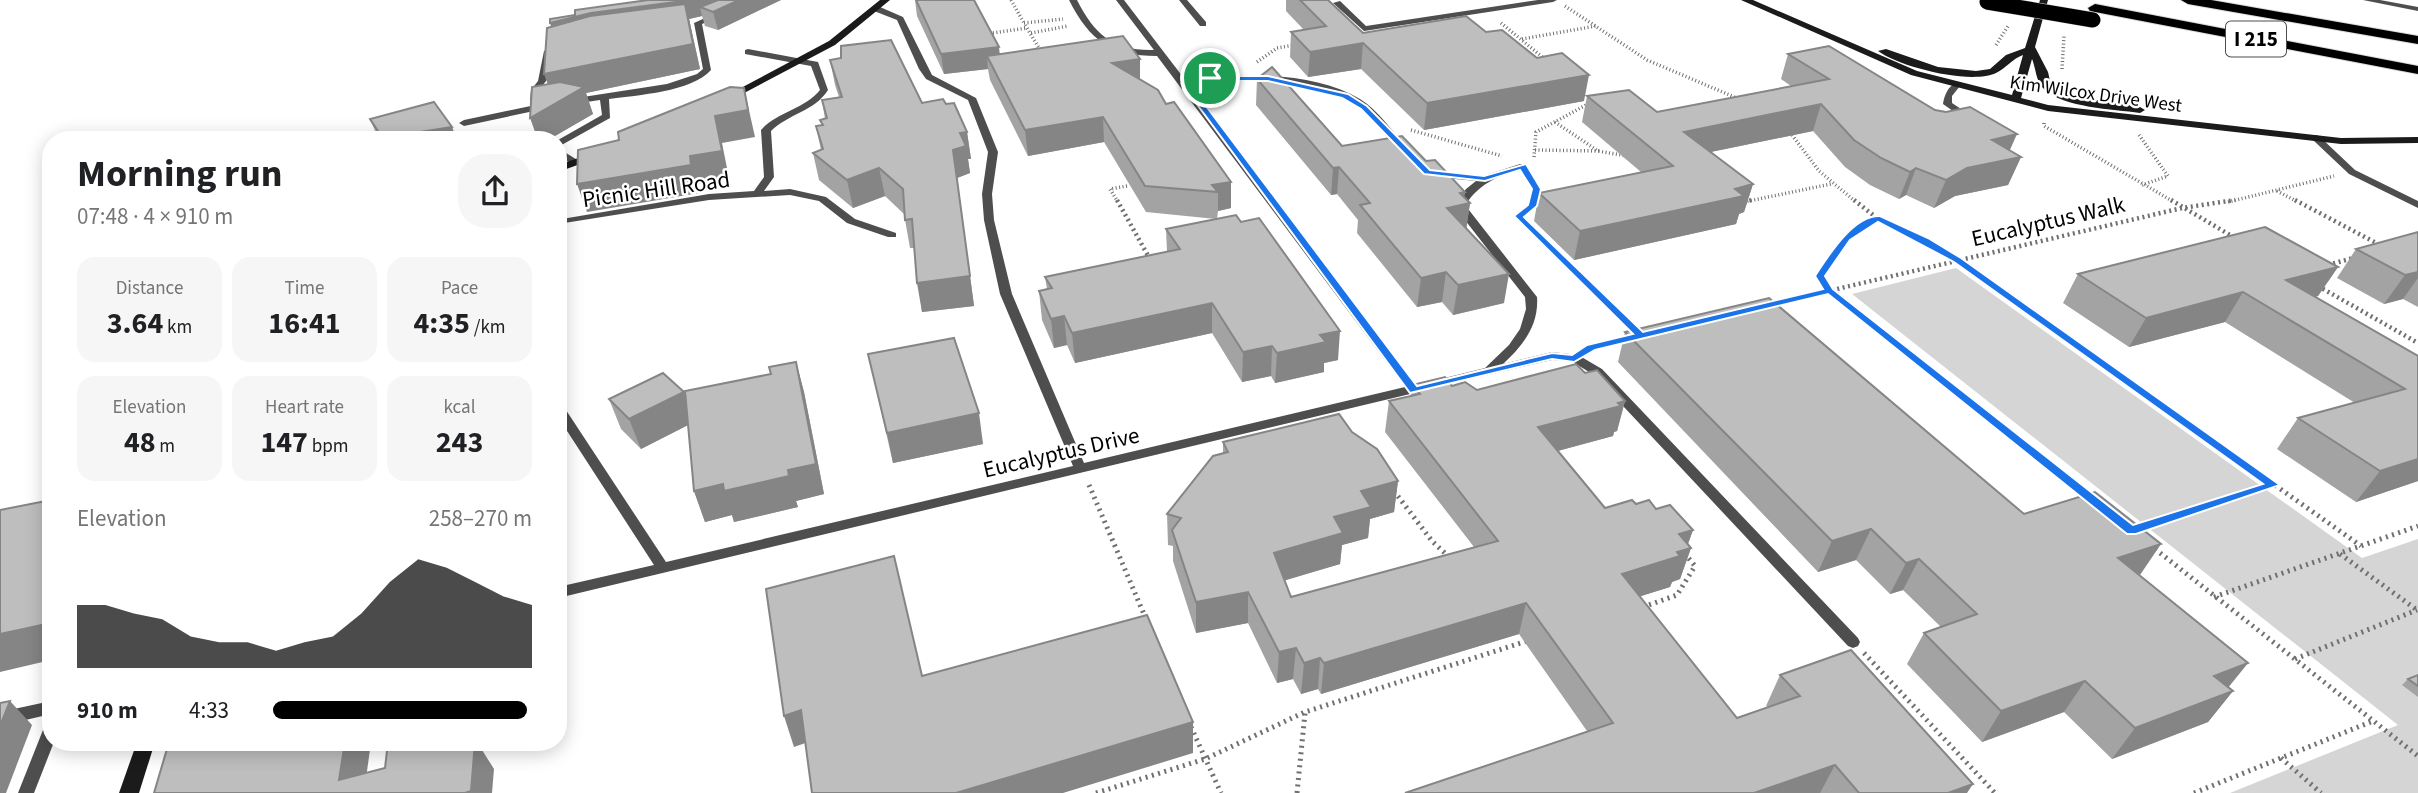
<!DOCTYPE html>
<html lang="en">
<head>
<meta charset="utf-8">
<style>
  body { margin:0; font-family:"Source Sans 3",sans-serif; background:#f6f6f6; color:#202124; height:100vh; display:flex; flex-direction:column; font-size:26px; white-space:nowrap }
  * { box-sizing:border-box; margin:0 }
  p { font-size:23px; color:#757577 }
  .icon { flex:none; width:38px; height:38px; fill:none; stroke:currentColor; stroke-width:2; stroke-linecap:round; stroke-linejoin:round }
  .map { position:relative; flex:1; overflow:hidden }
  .panel { position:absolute; left:42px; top:131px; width:525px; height:620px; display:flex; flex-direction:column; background:#fff; border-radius:28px; box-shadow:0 4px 18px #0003 }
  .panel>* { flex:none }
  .pin { position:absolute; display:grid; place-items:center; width:60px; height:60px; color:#fff; margin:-30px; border:4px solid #fff; border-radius:50%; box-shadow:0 2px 7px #0007 }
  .round { display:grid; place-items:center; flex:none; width:74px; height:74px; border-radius:28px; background:#f6f6f6 }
  .head { display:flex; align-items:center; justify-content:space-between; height:119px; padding:0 35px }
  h1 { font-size:38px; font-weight:700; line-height:52px }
  .figures { display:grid; grid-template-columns:repeat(3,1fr); gap:10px; height:119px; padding:7px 35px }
  .figures div { display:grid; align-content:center; border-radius:18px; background:#f6f6f6; text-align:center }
  .figures b { font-size:30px; font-weight:700 }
  .figures small { font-size:19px; font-weight:400 }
  .figures p { font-size:19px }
  .chart { height:196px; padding:14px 35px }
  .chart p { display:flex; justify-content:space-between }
  .chart svg { width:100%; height:126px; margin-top:7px; fill:#000; opacity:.7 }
  ul { padding:0 35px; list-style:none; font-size:23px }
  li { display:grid; grid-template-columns:112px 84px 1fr; align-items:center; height:52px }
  li i { height:18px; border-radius:9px; background:#000 }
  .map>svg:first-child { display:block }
  .green { fill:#d5d5d5 }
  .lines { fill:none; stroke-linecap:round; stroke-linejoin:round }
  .highway-casing { stroke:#dbdbdb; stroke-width:2 }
  .path-far2 { stroke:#707070; stroke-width:3.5; stroke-dasharray:1 2.5; stroke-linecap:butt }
  .path-far1 { stroke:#707070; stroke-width:4.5; stroke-dasharray:2 3.5; stroke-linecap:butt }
  .path { stroke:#707070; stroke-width:5; stroke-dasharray:2 4.5; stroke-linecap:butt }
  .lane { fill:#4e4e4e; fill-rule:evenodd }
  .secondary { fill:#1b1b1b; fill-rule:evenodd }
  .highway { fill:#000; fill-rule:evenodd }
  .highway-bridge-casing { stroke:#dbdbdb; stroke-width:16; stroke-linecap:butt }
  .highway-bridge { stroke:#000; stroke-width:15 }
  .wall { fill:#a3a3a3 }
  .shaded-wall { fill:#858585 }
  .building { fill:#bebebe; stroke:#858585; stroke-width:2 }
  .route { fill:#1a73e8; stroke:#fff; stroke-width:2; fill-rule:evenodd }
  .labels { text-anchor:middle; stroke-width:5; stroke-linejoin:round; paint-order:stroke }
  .far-street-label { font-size:19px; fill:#000; stroke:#fff }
  .shield { fill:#fff; stroke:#4c4c4c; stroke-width:2 }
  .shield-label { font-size:21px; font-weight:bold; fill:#000 }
  .street-label { font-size:23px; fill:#000; stroke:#fff }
</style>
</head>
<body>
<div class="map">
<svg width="2418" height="793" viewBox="0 0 2418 793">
  <rect width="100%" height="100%" fill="#fff"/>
  <polygon class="green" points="1956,268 2362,558 2418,539 2418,793 2230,793 2398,725 1852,294"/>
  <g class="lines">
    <defs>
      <g id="highway">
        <polygon points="2181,0 2211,0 2418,36 2418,44 2188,4"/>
        <polygon points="2095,4 2418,66 2418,74 2090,11 2088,8"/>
      </g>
    </defs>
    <use href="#highway" class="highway-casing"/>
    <g class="path-far2">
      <polyline points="1011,0 1024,23"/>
      <polyline points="1565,6 1647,60 1739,99"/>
      <polyline points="1501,23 1546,60"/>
      <polyline points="1031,33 1068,26"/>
      <polyline points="986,34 1027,28"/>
      <polyline points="1522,39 1596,26"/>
      <polyline points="1996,45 2008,26"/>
      <polyline points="1042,53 1024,23 1063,19"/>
      <polyline points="1257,62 1277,48 1295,45"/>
      <polyline points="2062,69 2064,36"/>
      <polyline points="1555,122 1598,151 1627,156"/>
      <polyline points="2044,123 2044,126 2174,202"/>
      <polyline points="1411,130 1502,156"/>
      <polyline points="1792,135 1819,171 1856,202"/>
      <polyline points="2139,135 2168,176 2142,185"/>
      <polyline points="1535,150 1599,151"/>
      <polyline points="1534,157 1536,132 1588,104"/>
      <polyline points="1530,177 1537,189 1533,202"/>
      <polyline points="2277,191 2298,202"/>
      <polyline points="1118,202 1110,189 1127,186"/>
      <polyline points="1744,202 1831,184"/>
      <polyline points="2228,202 2334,176"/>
    </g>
    <g class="path-far1">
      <polyline points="1117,200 1151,261"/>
      <polyline points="1534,200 1532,206 1518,216 1638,333"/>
      <polyline points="1854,200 1877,218 1846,238 1820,276 1821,281 2044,461"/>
      <polyline points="2171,200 2235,238"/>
      <polyline points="2295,200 2380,245"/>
      <polyline points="1744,202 1752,200"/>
      <polyline points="1877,218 1925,240 1957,260 2241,461"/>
      <polyline points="2328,265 2353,258"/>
      <polyline points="2318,286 2418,343"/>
      <polyline points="1773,304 2182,208 2235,200"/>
      <polyline points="1593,347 1629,339"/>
    </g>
    <g class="path">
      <polyline points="2042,459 2090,498"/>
      <polyline points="2238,459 2361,546"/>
      <polyline points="1089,485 1146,619"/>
      <polyline points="1394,491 1432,541 1449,557"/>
      <polyline points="2134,530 2273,485"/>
      <polyline points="2155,549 2418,756"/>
      <polyline points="2340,554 2417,610"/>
      <polyline points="2214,597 2418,526"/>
      <polyline points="1643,607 1677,595 1695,566 1685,554"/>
      <polyline points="1864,653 1995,793"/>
      <polyline points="2295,659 2417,610"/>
      <polyline points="1191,727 1221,793"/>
      <polyline points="2281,758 2321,793"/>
      <polyline points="1096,793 1205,759 1305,712 1527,641"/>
      <polyline points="1297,793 1305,713"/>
      <polyline points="2194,793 2373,721"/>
    </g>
    <g class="lane">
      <path d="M1069 0H1077C1095 35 1113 51 1154 50L1116 0H1124L1186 81C1238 72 1312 71 1360 99 1378 110 1391 130 1405 145V149H1399C1385 133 1371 114 1353 103 1309 76 1239 77 1189 86L1416 385 1485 368 1509 345 1520 329 1526 309 1525 297 1454 206 1466 189 1476 181 1435 177 1430 174 1435 171 1483 176 1520 164H1526V168C1497 178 1484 179 1465 205L1537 297C1539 326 1523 345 1503 364L1552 352 1578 355 1602 369 1858 638 1860 642 1858 646 1853 648 1848 646 1594 375 1571 361 1552 360 1420 391 1414 395 1410 394 558 598V587L654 565 558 417V403L562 404 666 562 1073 466 1000 294 984 220 982 194 988 152 968 100 926 79 919 69 897 20 874 11V7H880L903 17 932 75 976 98 998 152 992 194 994 220 1012 294 1084 463 1405 387 1157 56C1111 56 1090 41 1069 0Z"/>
      <polygon points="1179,0 1187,0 1206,22 1206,26 1200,26"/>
      <polygon points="1538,0 1557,0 1553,2 1364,31 1333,3 1340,1 1366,26"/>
      <polygon points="2363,0 2380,0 2418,7 2418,11"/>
      <path d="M716 13 723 15 702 24 711 70C691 92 638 95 609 99L610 118 558 147V140L602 115 600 100 573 104 570 103V99L667 84 697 74 703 69 694 23Z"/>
      <polygon points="548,48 552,51 546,81 539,90 536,101 530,101 531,90 538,81 544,51"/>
      <path d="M748 49 818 62 828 90C815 111 788 114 771 131L774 177 764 191 790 189 826 197 855 219 896 233V237H888L847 223 819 201 790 195 709 200 558 224V220L562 219 709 194 754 191 764 177 761 130C777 112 805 109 820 90L811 66 745 54V50Z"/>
      <path d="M1956 83 1960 86 1952 96V103L1973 117V121H1967L1943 104C1944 96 1948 86 1956 83Z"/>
      <polygon points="545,103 548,104 548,108 464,126 459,123 464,120"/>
      <polygon points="2316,135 2319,136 2355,170 2418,201 2418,208 2349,174 2313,140 2311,138"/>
      <polygon points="558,148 579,161 579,165 573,165 558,155"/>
      <polygon points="51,701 51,714 0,726 0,712"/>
      <polygon points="51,723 51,742 54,742 34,793 18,793 43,730 45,725"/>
    </g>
    <g class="secondary">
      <polygon points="880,0 890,0 835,45 731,100 722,98 829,41"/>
      <path d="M1741 0H1753L1917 71 2012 95 2023 55C2012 59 2006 68 1996 73 1970 85 1900 67 1878 51L1886 49 1938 67 1976 71 1990 69 2006 55 2025 48 2040 0H2048L2035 47 2048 72 2051 85 2072 96 2140 107 2145 110 2140 113C2113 109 2064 108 2044 89 2036 83 2036 68 2032 59L2021 98 2048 105 2341 138 2418 137V143L2341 144 2048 111 1911 75Z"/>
      <polygon points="593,153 598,156 597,158 558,172 558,165"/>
      <polygon points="137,742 155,742 139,793 119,793"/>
    </g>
    <use href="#highway" class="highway"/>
    <defs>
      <polyline id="highway-bridge" points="1987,2 2093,20"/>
    </defs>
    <use href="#highway-bridge" class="highway-bridge-casing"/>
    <use href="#highway-bridge" class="highway-bridge"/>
  </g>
  <g class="wall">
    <polygon points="648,0 781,0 718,30 705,26 702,16 689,19 700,69 586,93 593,114 548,140 538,140 548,84 551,27 575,15"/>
    <polygon points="915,0 974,0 1000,54 1140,59 1140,80 1166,104 1231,182 1231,208 1218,211 1217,219 1338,360 1324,363 1324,372 1275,383 1271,376 1242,382 1212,333 1075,363 1067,345 1054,348 1042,320 1039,291 1047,289 1045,277 1167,252 1166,229 1216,219 1146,212 1104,142 1028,156 990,80 988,69 944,74 917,16"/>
    <polygon points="1286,0 1328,0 1363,33 1486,32 1584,101 1424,130 1361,69 1308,77 1290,57 1291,32 1304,30 1286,11"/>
    <polygon points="1788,54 1935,110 2010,151 2021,157 2008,185 1955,196 1934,208 1906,195 1899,199 1870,185 1845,167 1813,131 1710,152 1753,184 1744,212 1739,214 1736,224 1574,260 1534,221 1539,193 1641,172 1582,122 1587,96 1657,112 1791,86 1781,79"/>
    <polygon points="830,60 922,103 946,104 967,132 971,159 968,159 970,173 957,178 974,306 922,312 914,248 910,248 904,214 885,196 853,208 819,180 813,153 821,150 816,126 822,125 820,120 825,119 822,100 839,97 835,85"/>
    <polygon points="1257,79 1342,146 1426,161 1465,192 1464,197 1470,203 1466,229 1504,303 1453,315 1442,302 1417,307 1357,233 1358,220 1337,194 1331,195 1256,105"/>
    <polygon points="370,119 452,127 457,140 379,140"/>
    <polygon points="2418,232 2418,307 2403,299 2384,304 2337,278 2356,249"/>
    <polygon points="2338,267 2318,296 2315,297 2418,356 2418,481 2356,502 2277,449 2298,418 2355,403 2225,322 2129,347 2063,303 2078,274"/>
    <polygon points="1625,332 2024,514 2140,575 2248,663 2228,687 2233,691 2208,722 2112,759 2064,712 1982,742 1907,664 1924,633 1941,627 1903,590 1890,594 1856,560 1818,572 1618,362"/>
    <polygon points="868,354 983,444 893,463"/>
    <polygon points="796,362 804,392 824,494 796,501 798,507 734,522 732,515 705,522 694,491 688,425 641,449 621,429 609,399 685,395 771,374"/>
    <polygon points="1585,373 1625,401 1617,431 1614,432 1613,436 1558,451 1605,508 1636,504 1656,509 1693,530 1688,544 1691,548 1680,579 1672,582 1670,587 1640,596 1737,718 1768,707 1766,706 1780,675 1967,793 1405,793 1587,731 1519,634 1321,694 1318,689 1301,694 1293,679 1277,683 1248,623 1196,633 1173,561 1173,546 1168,545 1167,514 1223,453 1223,442 1352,432 1398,481 1394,512 1370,519 1368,538 1342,545 1340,564 1285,580 1291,597 1474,547 1385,432 1389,401 1411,396 1412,385 1452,386 1477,390"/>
    <polygon points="2418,675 2418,697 2402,685 2408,679"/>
  </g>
  <g class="shaded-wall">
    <polygon points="691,0 781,0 718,30 713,12 700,7 702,16 689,19 700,69 586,93 593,114 548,140 538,140 530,118 553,99 544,74 556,42 550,23 591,13"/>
    <polygon points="1363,43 1361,69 1308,77 1310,52"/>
    <polygon points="999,47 1001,67 987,56 988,69 944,74 941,54"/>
    <polygon points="1140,59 1140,84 1112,63"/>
    <polygon points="1589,75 1584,101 1424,130 1427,103"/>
    <polygon points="744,88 755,137 722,143 729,178 698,184 699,193 587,212 577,184 690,156 715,116"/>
    <polygon points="1821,104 1813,131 1677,159 1684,132"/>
    <polygon points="1103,117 1104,142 1028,156 1025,130"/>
    <polygon points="452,127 457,140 419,140 421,132"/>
    <polygon points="967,132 971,159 968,159 970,173 957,178 974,306 922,312 917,283 953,150 960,133"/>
    <polygon points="2017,134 2005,161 2021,157 2008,185 1955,196 1934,208 1946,180 1992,140"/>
    <polygon points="1339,167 1337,194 1331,195 1333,168"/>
    <polygon points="879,168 885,196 853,208 847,180"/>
    <polygon points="1916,168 1906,195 1899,199 1910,172"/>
    <polygon points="1231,182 1231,208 1218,211 1218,192 1212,185"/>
    <polygon points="1753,184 1744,212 1739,214 1736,224 1574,260 1580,231"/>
    <polygon points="1465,192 1463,204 1470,203 1466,231 1447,208 1460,193"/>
    <polygon points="2338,267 2318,296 2270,308 2286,280"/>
    <polygon points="1446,272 1442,302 1417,307 1421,278"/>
    <polygon points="2418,272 2418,278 2403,299 2384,304 2405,275"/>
    <polygon points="1509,274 1504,303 1453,315 1458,285"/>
    <polygon points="2243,292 2225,322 2129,347 2146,318"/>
    <polygon points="1212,303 1212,333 1075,363 1072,333"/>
    <polygon points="1064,316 1067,345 1054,348 1051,319"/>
    <polygon points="1340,331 1338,360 1324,363 1324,372 1275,383 1277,353 1320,335"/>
    <polygon points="1272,346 1271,376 1242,382 1243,352"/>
    <polygon points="796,362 804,392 824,494 796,501 798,507 734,522 732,515 705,522 694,491 788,470"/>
    <polygon points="684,392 694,422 641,449 629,419"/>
    <polygon points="1625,401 1617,431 1614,432 1613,436 1531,458 1538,427"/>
    <polygon points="979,413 983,444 893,463 887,433"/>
    <polygon points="2418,459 2418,481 2356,502 2380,471"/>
    <polygon points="1398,481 1394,512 1370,519 1368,538 1342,545 1340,564 1273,584 1274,553 1334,517 1361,491"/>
    <polygon points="1871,529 1856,560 1818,572 1832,541"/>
    <polygon points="1693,530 1686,549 1691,548 1680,579 1672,582 1670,587 1613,605 1622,574 1679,534"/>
    <polygon points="2161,544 2140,575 2118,558"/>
    <polygon points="1919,559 1903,590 1890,594 1906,563"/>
    <polygon points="1248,592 1248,623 1196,633 1196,602"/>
    <polygon points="1526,603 1519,634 1321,694 1324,663"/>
    <polygon points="51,623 51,660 0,672 0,634"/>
    <polygon points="1296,648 1293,679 1277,683 1279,652"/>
    <polygon points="1320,658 1318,689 1301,694 1304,663"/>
    <polygon points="2248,663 2223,694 2214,676"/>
    <polygon points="2085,681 2064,712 1982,742 2001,711"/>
    <polygon points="2233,691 2208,722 2112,759 2135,728"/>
    <polygon points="10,701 32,725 6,793 0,793 0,726"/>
    <polygon points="801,710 811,741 794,747 784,716"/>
    <polygon points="1193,722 1193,753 1063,793 956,793"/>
    <polygon points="345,742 371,742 364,793 339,780"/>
    <polygon points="475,742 477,742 494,769 492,793 465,793"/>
    <polygon points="1835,765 1820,793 1754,793"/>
    <polygon points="1973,784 1967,793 1948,793"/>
  </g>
  <g class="building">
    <polygon points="648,0 691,0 591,13 550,23 550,19 575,15 575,10"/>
    <polygon points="718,0 739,0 713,12 700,7"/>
    <polygon points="916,0 974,0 999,47 941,54"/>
    <polygon points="1300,0 1328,0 1363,33 1466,16 1486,32 1502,30 1537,58 1562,53 1589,75 1427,103 1363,43 1310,52 1291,32 1326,26"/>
    <polygon points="685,4 693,44 544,74 547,28 590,16"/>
    <polygon points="1123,36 1140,59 1112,63 1158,90 1166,104 1174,102 1231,182 1212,185 1218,192 1145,186 1103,117 1025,130 987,56"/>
    <polygon points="891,40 922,103 943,99 946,104 954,103 967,132 960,133 966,146 953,150 970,276 917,283 912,219 905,220 903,189 879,168 847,180 813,153 823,149 816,126 823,125 820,120 827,118 822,100 842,97 830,60 841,58 841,46"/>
    <polygon points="1829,46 1935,110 1946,112 1970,107 2017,134 1992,140 2021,157 1967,168 1946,180 1916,168 1910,172 1881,158 1854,140 1821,104 1684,132 1753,184 1735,189 1744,196 1580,231 1539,193 1673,166 1587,96 1629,90 1657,112 1829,79 1788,54"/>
    <polygon points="1272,67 1342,146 1402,136 1426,161 1435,160 1465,192 1460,193 1470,203 1447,208 1509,274 1458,285 1446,272 1421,278 1360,205 1370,203 1339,167 1333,168 1257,79"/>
    <polygon points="560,82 584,87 530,118 532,87"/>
    <polygon points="730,87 744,88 748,110 715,116 722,151 690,156 691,165 577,184 578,150 619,140 618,132"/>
    <polygon points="434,102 452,127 421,132 419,140 384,140 370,119"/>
    <polygon points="1236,215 1241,222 1259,218 1340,331 1320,335 1326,342 1277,353 1272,346 1243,352 1212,303 1072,333 1064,316 1051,319 1039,291 1052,288 1045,277 1180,249 1166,229"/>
    <polygon points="2265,227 2338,267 2286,280 2418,356 2418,459 2380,471 2298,418 2405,389 2243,292 2146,318 2078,274"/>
    <polygon points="2418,232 2418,272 2405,275 2356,249"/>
    <polygon points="1769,298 2024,514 2095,492 2161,544 2118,558 2248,663 2214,676 2233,691 2135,728 2085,681 2001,711 1924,633 1977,614 1919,559 1906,563 1871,529 1832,541 1625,332"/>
    <polygon points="954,338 979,413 887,433 868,354"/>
    <polygon points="796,362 816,464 788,470 789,476 724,491 723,484 694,491 685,391 771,374 769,367"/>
    <polygon points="1576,364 1585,373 1597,370 1625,401 1618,403 1621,406 1538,427 1605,508 1632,500 1636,504 1649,500 1656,509 1670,505 1693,530 1679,534 1691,548 1677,552 1680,556 1622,574 1737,718 1800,696 1780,675 1851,650 1973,784 1948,793 1859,793 1835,765 1754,793 1405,793 1613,723 1526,603 1324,663 1320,658 1304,663 1296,648 1279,652 1248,592 1196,602 1172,530 1181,518 1167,514 1213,456 1228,452 1223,442 1339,414 1352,432 1377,449 1398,481 1361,491 1371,507 1334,517 1343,533 1274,553 1291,597 1498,541 1389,401 1420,394 1412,385 1445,377 1452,386 1465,382 1477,390"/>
    <polygon points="663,373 684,392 629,419 609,399"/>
    <polygon points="51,500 51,623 0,634 0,510"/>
    <polygon points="894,556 922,676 1147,615 1193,722 956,793 812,793 801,710 784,716 766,589"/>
    <polygon points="2418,675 2418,686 2408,679"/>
    <polygon points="10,701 0,726 0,703"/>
    <polygon points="169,742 345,742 339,780 385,768 388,742 452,742 452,743 475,742 471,791 465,793 154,793"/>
  </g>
  <path class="route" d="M1210 76H1268L1348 94 1367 106 1430 170 1484 176 1526 164 1541 189 1537 206 1524 217 1643 332 1823 289 1815 276C1828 256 1853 215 1880 216L1928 238 1961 258 2280 485 2136 534H2127L1828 294 1595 350 1574 362 1552 359 1410 393 1182 84ZM1210 81H1268L1342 98 1361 109 1424 174 1485 181 1520 170 1532 189 1528 205 1514 216 1633 334 1587 345 1572 355 1552 353 1417 386 1191 86ZM1878 222 1954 262 2263 484 2133 525 1833 289 1825 276 1850 240Z"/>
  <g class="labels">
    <g class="far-street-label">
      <text transform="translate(2096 93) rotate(8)" y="7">Kim Wilcox Drive West</text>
    </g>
    <rect class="shield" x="2226" y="21.5" width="60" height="35" rx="5"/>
    <g class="shield-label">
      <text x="2256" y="46">I 215</text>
    </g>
    <g class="street-label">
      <text transform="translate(656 189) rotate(-8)" y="8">Picnic Hill Road</text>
      <text transform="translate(2048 221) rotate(-13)" y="8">Eucalyptus Walk</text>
      <text transform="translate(1061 452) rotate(-13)" y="8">Eucalyptus Drive</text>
    </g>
  </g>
</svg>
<div class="pin" style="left:1210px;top:78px;background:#1e9e55"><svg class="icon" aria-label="arrive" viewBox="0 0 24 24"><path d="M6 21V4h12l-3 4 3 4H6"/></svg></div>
<section class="panel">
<div class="head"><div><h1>Morning run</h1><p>07:48 · 4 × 910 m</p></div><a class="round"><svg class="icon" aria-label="share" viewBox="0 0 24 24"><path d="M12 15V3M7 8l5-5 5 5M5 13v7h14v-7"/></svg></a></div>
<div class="figures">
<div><p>Distance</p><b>3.64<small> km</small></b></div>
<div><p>Time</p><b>16:41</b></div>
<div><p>Pace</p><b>4:35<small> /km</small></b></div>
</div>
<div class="figures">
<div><p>Elevation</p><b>48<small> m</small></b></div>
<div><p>Heart rate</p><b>147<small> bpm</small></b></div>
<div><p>kcal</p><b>243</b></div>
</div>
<div class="chart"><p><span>Elevation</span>258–270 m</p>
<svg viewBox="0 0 160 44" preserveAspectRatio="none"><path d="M0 44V22L10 22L20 25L30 27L40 33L50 35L60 35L70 38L80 35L90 33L100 25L110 14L120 6L130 9L140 14L150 19L160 22V44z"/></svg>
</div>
<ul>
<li><b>910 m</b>4:33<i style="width:98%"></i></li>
</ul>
</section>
</div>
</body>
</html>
